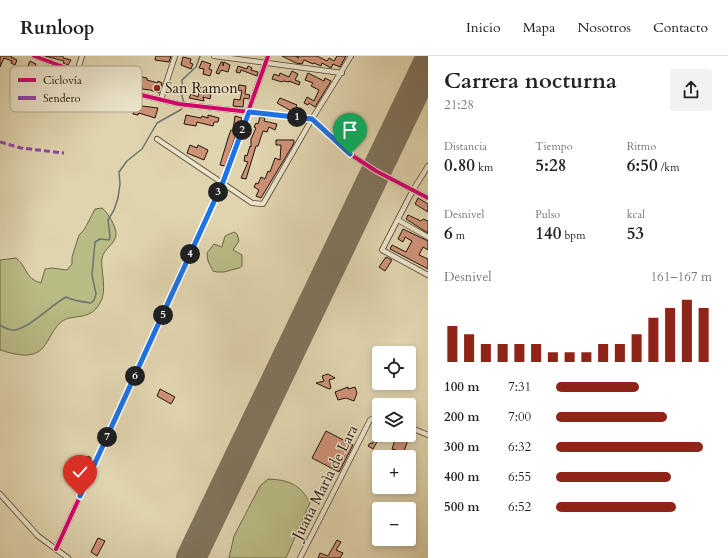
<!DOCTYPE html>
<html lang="es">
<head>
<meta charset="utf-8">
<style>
  body { margin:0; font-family:Cardo,serif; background:#f2f2f2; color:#222; height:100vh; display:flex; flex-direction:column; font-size:15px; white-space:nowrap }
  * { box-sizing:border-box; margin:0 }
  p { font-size:13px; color:#767676 }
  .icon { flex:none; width:22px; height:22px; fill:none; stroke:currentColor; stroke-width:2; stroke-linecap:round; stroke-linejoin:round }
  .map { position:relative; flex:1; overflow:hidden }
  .details { display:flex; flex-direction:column; background:#fff; width:300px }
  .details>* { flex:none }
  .controls { position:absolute; left:372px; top:290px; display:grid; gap:8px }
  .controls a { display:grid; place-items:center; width:44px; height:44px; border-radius:4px; background:#fff; box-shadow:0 2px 6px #0003; font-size:20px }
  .pin { position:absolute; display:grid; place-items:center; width:34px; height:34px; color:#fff; margin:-41px -17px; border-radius:50% 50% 50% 0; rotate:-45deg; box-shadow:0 0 4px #0007 }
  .pin .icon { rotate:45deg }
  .km { position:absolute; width:20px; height:20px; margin:-10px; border-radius:50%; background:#222; color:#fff; font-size:11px; line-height:20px; text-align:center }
  .round { display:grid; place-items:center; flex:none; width:42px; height:42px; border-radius:4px; background:#f2f2f2 }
  .overview { display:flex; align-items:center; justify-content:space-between; height:68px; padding:0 16px }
  h1 { font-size:22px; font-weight:700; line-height:30px }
  .stats { display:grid; grid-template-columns:repeat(3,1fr); gap:6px; height:68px; padding:4px 16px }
  .stats div { display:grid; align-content:center }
  .stats b { font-size:17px; font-weight:700 }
  .stats small { font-size:11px; font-weight:400 }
  .stats p { font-size:11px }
  .chart { height:112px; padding:8px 16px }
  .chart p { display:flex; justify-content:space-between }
  .chart svg { width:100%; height:72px; margin-top:4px; stroke:#8f2418; stroke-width:6 }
  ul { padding:0 16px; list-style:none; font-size:13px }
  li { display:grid; grid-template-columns:64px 48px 1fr; align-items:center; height:30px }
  li i { height:10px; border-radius:5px; background:#8f2418 }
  header { display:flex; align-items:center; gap:24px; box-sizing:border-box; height:56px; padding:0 20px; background:#fff; border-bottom:1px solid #e0e0e0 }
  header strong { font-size:19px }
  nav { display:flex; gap:22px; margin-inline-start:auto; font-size:14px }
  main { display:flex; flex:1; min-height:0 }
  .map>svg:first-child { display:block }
  .green { fill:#b9bb85; stroke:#6c6848 }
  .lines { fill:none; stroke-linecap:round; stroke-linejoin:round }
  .stream { stroke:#677570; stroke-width:1.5 }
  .runway { stroke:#80745d; stroke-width:30 }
  .building { fill:#ce9277; stroke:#1f140c }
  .street-casing { stroke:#4f4434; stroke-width:6 }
  .street { stroke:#ebe3ca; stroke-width:4.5 }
  .quiet { stroke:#8e44ad; stroke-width:3; stroke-dasharray:6 3; stroke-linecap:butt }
  .cycleway-casing { stroke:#ebe3ca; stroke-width:6 }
  .cycleway { stroke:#d6006c; stroke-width:4 }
  .route-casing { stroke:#fff; stroke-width:8 }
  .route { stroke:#1a73e8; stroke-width:5 }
  .poi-dot { fill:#8f2418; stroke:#ebe3ca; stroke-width:1.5 }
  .labels { text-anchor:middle; stroke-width:3; stroke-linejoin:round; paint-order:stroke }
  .poi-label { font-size:15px; fill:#1f140c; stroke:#ebe3ca; text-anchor:start }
  .street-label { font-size:15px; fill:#1f140c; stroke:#ebe3ca }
  .key { fill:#ebe3ca; stroke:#aea591; stroke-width:1 }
  .key-label { font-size:11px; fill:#1f140c }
</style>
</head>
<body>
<header>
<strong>Runloop</strong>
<nav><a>Inicio</a><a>Mapa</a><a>Nosotros</a><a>Contacto</a></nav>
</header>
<main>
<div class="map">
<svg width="428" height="502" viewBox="0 0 428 502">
  <rect width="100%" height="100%" fill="#e0d4ae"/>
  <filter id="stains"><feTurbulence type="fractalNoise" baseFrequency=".005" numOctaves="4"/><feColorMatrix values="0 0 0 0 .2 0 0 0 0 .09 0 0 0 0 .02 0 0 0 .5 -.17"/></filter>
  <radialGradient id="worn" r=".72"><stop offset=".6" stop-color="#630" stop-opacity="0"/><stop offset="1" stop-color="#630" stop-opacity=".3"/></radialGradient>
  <g class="green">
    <path d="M102 152C108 157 116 170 116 178 116 188 104 192 102 202 100 213 108 235 100 247 90 266 72 257 61 266 50 275 47 295 33 298 23 301 10 297 0 294V204L16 202C27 210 25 223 41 227L45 213 52 212 67 214 72 208V201L79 179 84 174 95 153Z"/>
    <polygon points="234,176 237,178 239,185 233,194 242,199 242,210 239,212 224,216 217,216 213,215 208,205 207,197 214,188 222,191 225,180"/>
    <path d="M268 423C289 424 300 428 310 447L286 502H229L234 480 260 430Z"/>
  </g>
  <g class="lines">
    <g class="stream">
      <polyline points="184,47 182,40 182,24 196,11 200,0"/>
      <path d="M0 269C5 272 9 275 15 274 32 270 50 250 66 241 74 245 82 246 91 247L94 244 96 238 92 219 95 186 100 183 109 184 110 181 108 164 114 154 118 142 120 128 119 116 127 105 142 93 157 67 182 53"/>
    </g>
    <polyline class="runway" points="191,502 428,7"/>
  </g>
  <g class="building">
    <polygon points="0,0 12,0 11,1 17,4 15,9 11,7 12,5 4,2 0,11"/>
    <polygon points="45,0 63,0 63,2 71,4 68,9 63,7 64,5"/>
    <polygon points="156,0 171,0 169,6 155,4"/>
    <polygon points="282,0 295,0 299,2 297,0 317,0 327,5 329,2 334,5 337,0 346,0 340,11 333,8 331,12 322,7 321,10 314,7 313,8 304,4 302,8 296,7"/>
    <polygon points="183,1 191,3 190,7 193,8 191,13 181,9"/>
    <polygon points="30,5 36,8 35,10 42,11 41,19 27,12"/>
    <polygon points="202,5 211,8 209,13 212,14 210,20 203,18 204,13 199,12"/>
    <polygon points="221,6 223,6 223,10 224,6 230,9 228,16 221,14 219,18 216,17"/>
    <polygon points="238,10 247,13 248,10 252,12 251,14 258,16 257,20 241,14 240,17 236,16"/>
    <polygon points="292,15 298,18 295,24 300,26 299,29 289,25 289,26 283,25 282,26 272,23 274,18 279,20 280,17 289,21"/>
    <polygon points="308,17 324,25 325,22 331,25 315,51 309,47 308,49 304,47 307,41 314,45 319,34 311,30 313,27 305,24"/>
    <polygon points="137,20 147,22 147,24 158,27 158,25 162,27 159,37 150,34 142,33 142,29 136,28"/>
    <polygon points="239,29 246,30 245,38 250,39 249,43 244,42 243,51 233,50 234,43 240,44 242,35 238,34"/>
    <polygon points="200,31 205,32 204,36 211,39 210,43 203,41 204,45 189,42 191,38 198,41"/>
    <polygon points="115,39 125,42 125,44 135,47 134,49 158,52 155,62 139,57 138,59 133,58 134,53 113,46"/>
    <polygon points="280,42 297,49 296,51 298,52 295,57 277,47"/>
    <polygon points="186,59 201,62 202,60 208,62 208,59 219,62 218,66 214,66 213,70 197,66 196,70 184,68"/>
    <polygon points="235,60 242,62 225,110 220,109 229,79 231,74 233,74"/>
    <polygon points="260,61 265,62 264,65 277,68 275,74 269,71 267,76 263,75 258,90 256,90 246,123 241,122 248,106 244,105 245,99 247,100 250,90 251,91 251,83 256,72 254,71 256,67 258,68"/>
    <polygon points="276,84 294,84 294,87 261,142 256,140 259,134 254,131 256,127 258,128 261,121 265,123 268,115 270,116 275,102 280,104 281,89 276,89"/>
    <polygon points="190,89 197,92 198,89 208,94 204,104 187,97"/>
    <polygon points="418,142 428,148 428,156 415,148"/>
    <polygon points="408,159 421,165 423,163 428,165 428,177 406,163"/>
    <polygon points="403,173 428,185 428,194 423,191 419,199 428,203 428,213 390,193 392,189 406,196 412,185 405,181 403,186 398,183"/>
    <polygon points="386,201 392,204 385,215 379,211"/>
    <polygon points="328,318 335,322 329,324 331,332 329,333 316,327 324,325 322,320"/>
    <polygon points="348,331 348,333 355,331 357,337 354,345 346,342 338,344 335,336"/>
    <polygon points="160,333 175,341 171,348 157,340"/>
    <polygon points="326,375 353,389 339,416 312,402"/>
    <polygon points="376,379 402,379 409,381 402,401 393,401 396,394 392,393 395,384 387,380 386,383 383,382 382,386 378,384 373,393 368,390 370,387 372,388"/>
    <polygon points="88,400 91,402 89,407 91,408 81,429 79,428 85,416 75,410 79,403 85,406"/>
    <polygon points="98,482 105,485 97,500 91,496"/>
    <polygon points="337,484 341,486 336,494 343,497 340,502 318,502 320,497 328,500"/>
  </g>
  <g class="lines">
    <defs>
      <g id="street">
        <polyline points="34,0 77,16 80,21 87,26 179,48 312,63 350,98 376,115 428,142"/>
        <polyline points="214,0 342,17"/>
        <polyline points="77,16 82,0"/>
        <polyline points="161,43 175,0"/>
        <polyline points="157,83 252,147 263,148 312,63 351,0"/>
        <polyline points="428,110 413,134 382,194 428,219"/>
        <polyline points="398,164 428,181"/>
        <polyline points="409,371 428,379"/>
        <polyline points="0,438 38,480 68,502"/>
        <polyline points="56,493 223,126 268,0"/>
        <polyline points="300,502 370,364 379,359"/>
      </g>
    </defs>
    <use href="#street" class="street-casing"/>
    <use href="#street" class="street"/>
    <polyline class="quiet" points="0,86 21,92 64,97"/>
    <defs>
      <g id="cycleway">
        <polyline points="34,0 77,16 80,21 87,26 179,48 312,63 350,98 376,115 428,142"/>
        <polyline points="56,493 223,126 268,0"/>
      </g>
    </defs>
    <use href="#cycleway" class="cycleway-casing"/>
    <use href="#cycleway" class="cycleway"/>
  </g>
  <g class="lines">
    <defs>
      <polyline id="route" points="80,440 223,126 249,56 312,63 350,98"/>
    </defs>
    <use href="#route" class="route-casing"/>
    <use href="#route" class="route"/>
  </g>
  <circle class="poi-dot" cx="157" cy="32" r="4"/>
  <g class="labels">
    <g class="poi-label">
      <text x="165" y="37">San Ramon</text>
    </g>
    <g class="street-label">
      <text transform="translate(325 426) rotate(-63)" y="5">Juana Marìa de Lara</text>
    </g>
  </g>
  <rect x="10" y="10" width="132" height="46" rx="6" class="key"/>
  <rect x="18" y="22" width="18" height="4" fill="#d6006c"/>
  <rect x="18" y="40" width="18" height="4" fill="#8e44ad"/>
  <g class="key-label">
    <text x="43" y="28">Ciclovía</text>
    <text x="43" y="46">Sendero</text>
  </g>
  <rect width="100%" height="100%" filter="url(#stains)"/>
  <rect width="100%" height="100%" fill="url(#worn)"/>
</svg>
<div class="controls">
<a><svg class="icon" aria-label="locate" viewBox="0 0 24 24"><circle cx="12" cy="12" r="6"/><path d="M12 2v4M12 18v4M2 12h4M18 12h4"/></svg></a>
<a><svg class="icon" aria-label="layers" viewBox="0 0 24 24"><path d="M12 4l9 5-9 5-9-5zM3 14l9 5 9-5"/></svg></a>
<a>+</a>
<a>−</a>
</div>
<div class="pin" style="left:350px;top:98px;background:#1e9e55"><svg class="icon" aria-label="arrive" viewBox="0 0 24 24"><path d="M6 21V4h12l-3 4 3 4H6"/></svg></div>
<div class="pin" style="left:80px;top:440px;background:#d93025"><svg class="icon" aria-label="check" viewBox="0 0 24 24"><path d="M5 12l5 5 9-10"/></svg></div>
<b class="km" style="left:297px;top:61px">1</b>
<b class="km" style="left:242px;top:74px">2</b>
<b class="km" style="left:218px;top:136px">3</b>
<b class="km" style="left:190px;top:198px">4</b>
<b class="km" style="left:163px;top:259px">5</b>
<b class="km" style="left:135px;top:320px">6</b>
<b class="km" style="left:107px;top:381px">7</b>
</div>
<section class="details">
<div class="overview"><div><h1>Carrera nocturna</h1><p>21:28</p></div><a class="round"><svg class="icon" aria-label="share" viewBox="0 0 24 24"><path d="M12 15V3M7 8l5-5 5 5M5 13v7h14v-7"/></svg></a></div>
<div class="stats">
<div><p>Distancia</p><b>0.80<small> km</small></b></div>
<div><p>Tiempo</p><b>5:28</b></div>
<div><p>Ritmo</p><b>6:50<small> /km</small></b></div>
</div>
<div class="stats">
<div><p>Desnivel</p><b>6<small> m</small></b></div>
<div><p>Pulso</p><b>140<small> bpm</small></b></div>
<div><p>kcal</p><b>53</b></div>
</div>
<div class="chart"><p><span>Desnivel</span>161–167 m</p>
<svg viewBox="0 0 160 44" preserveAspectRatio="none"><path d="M5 44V22M15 44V27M25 44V33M35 44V33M45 44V33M55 44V33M65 44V38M75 44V38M85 44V38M95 44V33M105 44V33M115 44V27M125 44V17M135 44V11M145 44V6M155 44V11"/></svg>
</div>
<ul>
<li><b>100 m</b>7:31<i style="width:53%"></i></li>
<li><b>200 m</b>7:00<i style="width:71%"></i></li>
<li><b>300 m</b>6:32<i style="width:94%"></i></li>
<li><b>400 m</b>6:55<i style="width:74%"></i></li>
<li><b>500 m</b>6:52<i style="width:77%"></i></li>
</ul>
</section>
</main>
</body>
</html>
